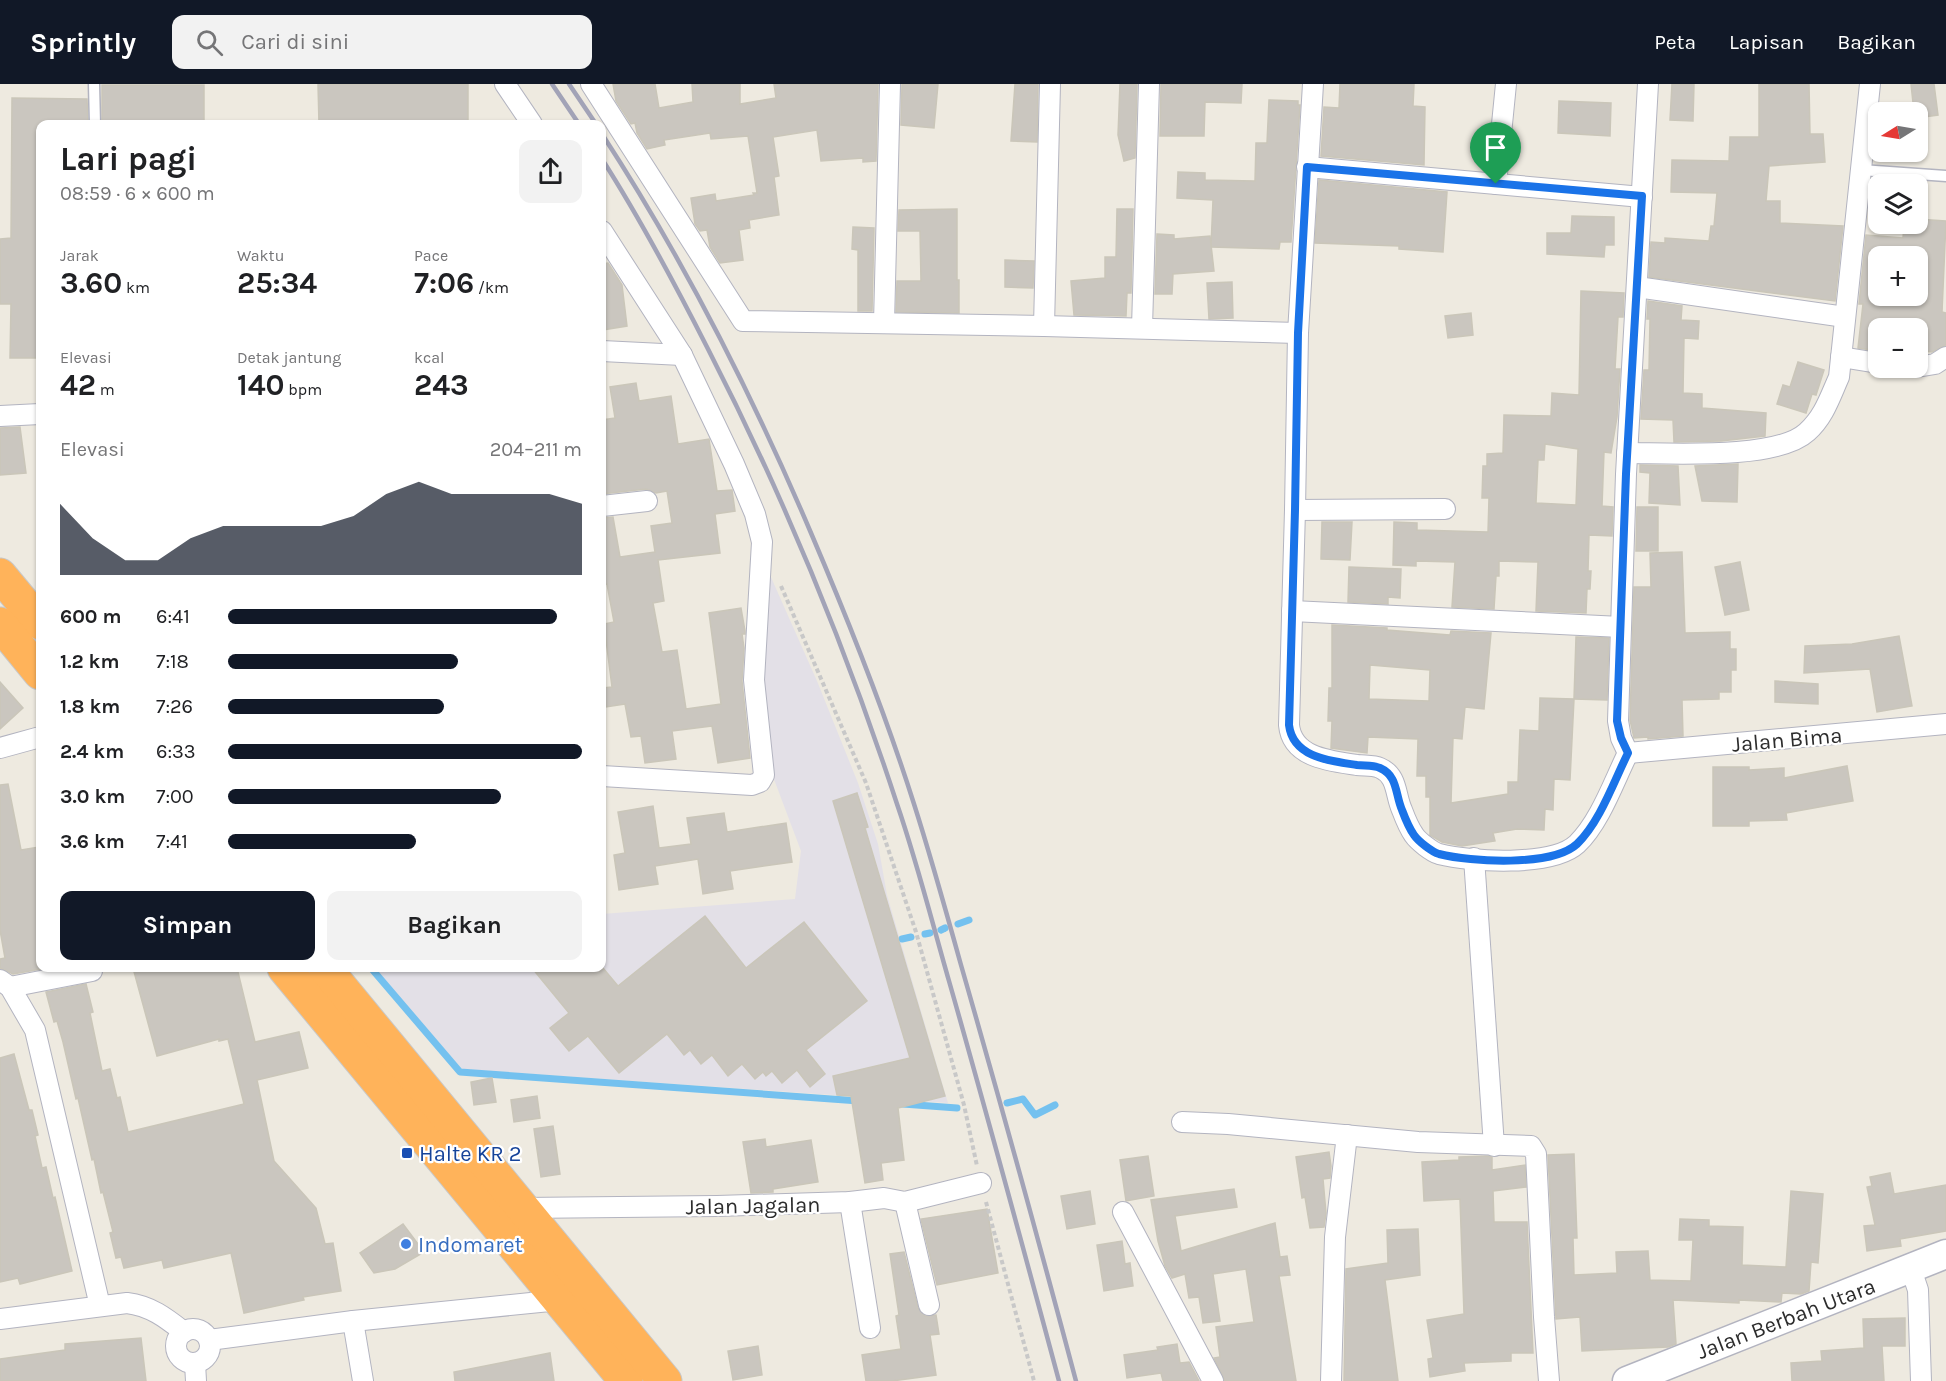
<!DOCTYPE html>
<html lang="id">
<head>
<meta charset="utf-8">
<style>
  body { margin:0; font-family:Karla,sans-serif; background:#f2f2f2; color:#202124; height:100vh; display:flex; flex-direction:column; font-size:22px; white-space:nowrap }
  * { box-sizing:border-box; margin:0 }
  p { font-size:20px; color:#757577 }
  .icon { flex:none; width:33px; height:33px; fill:none; stroke:currentColor; stroke-width:2; stroke-linecap:round; stroke-linejoin:round }
  .map { position:relative; flex:1; overflow:hidden }
  .sheet { position:absolute; left:36px; top:36px; width:570px; height:852px; display:flex; flex-direction:column; background:#fff; border-radius:12px; box-shadow:0 2px 4px #0004 }
  .sheet>* { flex:none }
  .needle { width:39px; rotate:259deg }
  .controls { position:absolute; left:1868px; top:18px; display:grid; gap:12px }
  .controls a { display:grid; place-items:center; width:60px; height:60px; border-radius:12px; background:#fff; box-shadow:0 2px 4px #0004; font-size:30px }
  .pin { position:absolute; display:grid; place-items:center; width:51px; height:51px; color:#fff; margin:-62px -26px; border-radius:50% 50% 50% 0; rotate:-45deg; box-shadow:0 0 6px #0007 }
  .pin .icon { rotate:45deg }
  .round { display:grid; place-items:center; flex:none; width:63px; height:63px; border-radius:12px; background:#f2f2f2 }
  .summary { display:flex; align-items:center; justify-content:space-between; height:102px; padding:0 24px }
  h1 { font-size:33px; font-weight:700; line-height:45px }
  .metrics { display:grid; grid-template-columns:repeat(3,1fr); gap:9px; height:102px; padding:6px 24px }
  .metrics div { display:grid; align-content:center }
  .metrics b { font-size:30px; font-weight:700 }
  .metrics small { font-size:16px; font-weight:400 }
  .metrics p { font-size:16px }
  .chart { height:168px; padding:12px 24px }
  .chart p { display:flex; justify-content:space-between }
  .chart svg { width:100%; height:108px; margin-top:6px; fill:#111827; opacity:.7 }
  .cta { display:flex; gap:12px; margin-top:auto; padding:12px 24px }
  .cta a { flex:1; height:69px; border-radius:12px; background:#111827; color:#fff; font-size:24px; font-weight:700; line-height:69px; text-align:center }
  .cta a+a { background:#f2f2f2; color:#202124 }
  ul { padding:0 24px; list-style:none; font-size:20px }
  li { display:grid; grid-template-columns:96px 72px 1fr; align-items:center; height:45px }
  li i { height:15px; border-radius:8px; background:#111827 }
  header { display:flex; align-items:center; gap:36px; box-sizing:border-box; height:84px; padding:0 30px; background:#111827; color:#fff }
  header strong { font-size:28px }
  nav { display:flex; gap:33px; margin-inline-start:auto; font-size:21px }
  .search { width:420px; height:54px; background:#f2f2f2; display:flex; align-items:center; gap:15px; box-sizing:border-box; padding:0 21px; border-radius:12px; color:#757577; font-size:22px }
  .map>svg:first-child { display:block }
  .industrial { fill:#e3e0e7 }
  .lines { fill:none; stroke-linecap:round; stroke-linejoin:round }
  .stream { stroke:#74c1ef; stroke-width:7 }
  .building { fill:#cac6bf; stroke:#cac6b9; stroke-width:1.5; fill-rule:evenodd }
  .lane-casing { stroke:#b3b4c0; stroke-width:13 }
  .street-casing { stroke:#b3b4c0; stroke-width:22 }
  .secondary-casing { stroke:#b3b4c0; stroke-width:31 }
  .highway-casing { stroke:#c8c8c8; stroke-width:35 }
  .path { stroke:#c8c8c8; stroke-width:4; stroke-dasharray:4.5 3; stroke-linecap:butt }
  .lane { stroke:#fff; stroke-width:10 }
  .street { stroke:#fff; stroke-width:20 }
  .secondary { stroke:#fff; stroke-width:28 }
  .highway { stroke:#ffb35a; stroke-width:33 }
  .rail { stroke:#a2a3b7; stroke-width:4.5 }
  .route-casing { stroke:#fff; stroke-width:12 }
  .route { stroke:#1a73e8; stroke-width:8 }
  .transit-dot { fill:#1a4fb4; stroke:#fff; stroke-width:2 }
  .shop-dot { fill:#3f7fe0; stroke:#fff; stroke-width:2 }
  .labels { text-anchor:middle; stroke-width:4.5; stroke-linejoin:round; paint-order:stroke }
  .street-label { font-size:22px; fill:#2d2d2d; stroke:#fff }
  .transit-label { font-size:22px; fill:#164399; stroke:#fff; text-anchor:start }
  .shop-label { font-size:22px; fill:#366cbe; stroke:#fff; text-anchor:start }
</style>
</head>
<body>
<header>
<strong>Sprintly</strong>
<div class="search"><svg class="icon" aria-label="search" viewBox="0 0 24 24"><circle cx="10" cy="10" r="6"/><path d="M15 15l6 6"/></svg>Cari di sini</div>
<nav><a>Peta</a><a>Lapisan</a><a>Bagikan</a></nav>
</header>
<div class="map">
<svg width="1946" height="1297" viewBox="0 0 1946 1297">
  <rect width="100%" height="100%" fill="#eeeae0"/>
  <polygon class="industrial" points="765,491 770,491 817,597 858,699 878,760 887,811 948,1019 462,985 375,884 602,884 602,830 795,815 801,767 769,682 763,605"/>
  <g class="lines">
    <g class="stream">
      <polyline points="958,840 969,836"/>
      <polyline points="941,846 945,844"/>
      <polyline points="925,850 930,849"/>
      <polyline points="902,855 911,853"/>
      <polyline points="371,884 460,988 859,1017"/>
      <polyline points="1007,1019 1023,1015 1035,1031 1055,1021"/>
      <polyline points="903,1020 957,1024"/>
    </g>
  </g>
  <g class="building">
    <polygon points="318,0 468,0 468,40 319,40"/>
    <polygon points="613,0 655,0 659,24 693,18 692,0 740,0 740,20 776,14 774,0 878,0 876,77 863,78 863,74 821,77 817,46 773,53 779,92 774,93 779,131 749,136 750,144 739,146 743,176 720,179 710,163 707,146 700,147 695,140 691,114 715,110 716,117 754,111 753,109 757,109 748,52 711,55 710,49 664,56 665,61 647,65 637,49 635,39 631,40 616,17"/>
    <polygon points="902,0 938,0 934,44 901,41"/>
    <polygon points="1015,0 1038,0 1037,58 1011,57"/>
    <polygon points="1120,0 1137,0 1135,74 1124,77 1118,51"/>
    <polygon points="1161,0 1242,0 1241,19 1205,18 1204,52 1160,52"/>
    <polygon points="1340,0 1414,0 1413,22 1425,23 1424,81 1321,72 1324,23 1339,24"/>
    <polygon points="1672,0 1694,0 1693,37 1670,36"/>
    <polygon points="1759,0 1809,0 1810,50 1823,50 1825,78 1769,82 1766,117 1780,117 1780,139 1843,142 1835,217 1649,193 1651,158 1665,159 1665,154 1709,157 1711,142 1714,142 1717,109 1671,108 1672,76 1729,77 1730,53 1759,53"/>
    <polygon points="1911,0 1934,0 1938,31 1917,34 1917,28 1914,28"/>
    <rect x="102" y="1" width="102" height="39"/>
    <polygon points="12,14 87,15 88,40 40,40 40,274 10,274 11,220 0,220 0,155 11,154"/>
    <polygon points="1269,16 1298,17 1298,21 1300,21 1291,158 1280,158 1279,165 1211,163 1213,116 1177,114 1178,88 1205,89 1205,96 1255,97 1256,59 1267,59"/>
    <polygon points="1559,17 1611,19 1610,52 1558,49"/>
    <polygon points="1319,96 1447,108 1443,168 1399,165 1399,162 1315,159"/>
    <polygon points="957,125 957,196 959,196 959,229 896,228 897,197 921,197 920,147 898,147 899,126"/>
    <polygon points="1117,125 1133,125 1131,209 1127,209 1126,232 1074,231 1071,197 1105,194 1105,173 1116,173"/>
    <polygon points="1572,132 1614,133 1614,161 1605,161 1604,173 1547,170 1547,149 1571,149"/>
    <path d="M1917 135 1946 137 1942 228 1946 229V261L1932 268 1917 266V244H1878V267L1858 264 1863 220H1859L1866 151 1903 154 1904 140H1917ZM1878 172H1917V212H1878Z"/>
    <polygon points="853,143 874,144 872,227 858,227 858,166 852,165"/>
    <polygon points="1157,150 1174,151 1174,155 1210,152 1214,187 1173,190 1172,210 1155,210"/>
    <polygon points="1005,176 1034,177 1033,204 1005,203"/>
    <polygon points="608,179 622,201 627,242 602,246 602,180"/>
    <polygon points="1232,198 1233,234 1209,235 1207,199"/>
    <path d="M1581 207 1624 209 1623 233H1618L1615 285H1620L1617 333 1611 369 1604 368 1602 422 1613 423 1612 452 1589 451 1588 487H1591L1590 505H1587L1586 529 1536 527 1538 478 1499 477V492H1496L1494 525 1452 523 1455 478 1416 477V482L1393 481 1394 438 1417 439V446L1488 448 1489 414H1482L1483 382H1487V370L1503 369 1504 331 1551 332 1552 309 1579 311ZM1545 360 1578 365 1576 421 1536 419 1538 376H1544Z"/>
    <polygon points="1648,217 1682,222 1681,236 1699,237 1698,255 1684,254 1683,309 1702,310 1702,324 1766,329 1765,352 1721,357 1674,358 1673,336 1641,335 1644,286 1649,286 1650,235 1647,235"/>
    <polygon points="1471,229 1473,251 1448,254 1445,232"/>
    <polygon points="1798,278 1824,286 1816,311 1812,310 1806,329 1777,320 1783,301 1790,303"/>
    <polygon points="636,299 639,317 671,312 678,360 709,355 717,407 732,406 735,427 715,430 720,469 658,476 664,517 653,519 662,568 677,566 686,625 721,620 709,529 741,524 745,547 745,550 742,550 744,564 742,597 750,674 718,679 712,642 672,647 676,675 645,679 641,652 631,653 625,620 606,623 603,604 612,603 604,540 614,538 607,500 602,501 602,434 613,433 620,473 655,468 651,442 672,439 667,407 656,409 646,405 602,410 602,336 615,334 610,303"/>
    <polygon points="20,343 26,389 0,391 0,344"/>
    <polygon points="1738,380 1737,418 1702,417 1695,382"/>
    <polygon points="1640,381 1678,382 1680,421 1649,419 1650,389 1640,388"/>
    <polygon points="1637,423 1658,423 1658,467 1636,467"/>
    <polygon points="1322,438 1352,438 1350,476 1321,475"/>
    <polygon points="1682,468 1685,549 1730,548 1730,565 1736,565 1736,586 1731,586 1731,608 1719,608 1719,615 1682,616 1683,652 1648,655 1648,653 1634,654 1630,636 1634,503 1651,503 1650,469"/>
    <polygon points="1740,478 1749,526 1725,531 1715,483"/>
    <polygon points="1349,483 1401,485 1400,514 1388,513 1388,520 1348,518"/>
    <path d="M1332 541 1387 544V546L1450 551 1451 547 1491 549 1484 625 1465 623 1462 655 1453 654 1451 719 1508 710V698H1518L1520 646 1539 647 1540 614 1574 615 1570 696 1554 695 1553 726 1545 725 1544 746 1517 745 1493 749 1495 757 1462 762 1442 758 1430 751V713H1426V692H1417L1418 655 1368 653 1367 669 1331 664 1332 637H1328L1329 604H1332ZM1370 581 1430 586 1429 617 1369 615Z"/>
    <polygon points="1899,552 1912,622 1877,628 1870,585 1804,589 1805,562 1852,560"/>
    <polygon points="1576,553 1609,554 1607,616 1574,615"/>
    <polygon points="1775,597 1818,600 1818,620 1775,618"/>
    <polygon points="0,598 23,624 0,645"/>
    <polygon points="1847,682 1853,717 1786,729 1787,736 1749,737 1749,742 1713,742 1713,683 1749,683 1749,686 1784,684 1784,694"/>
    <polygon points="8,700 21,766 40,763 40,884 47,884 13,890 0,884 0,875 5,874 0,846 0,701"/>
    <polygon points="857,709 868,743 865,744 945,1012 898,1024 904,1076 881,1079 883,1096 865,1099 851,1012 837,1011 833,992 910,974 833,717"/>
    <polygon points="653,722 659,764 691,760 687,734 724,729 727,748 786,739 792,778 730,787 733,805 703,810 698,775 655,782 658,800 619,806 614,771 625,769 618,728"/>
    <polygon points="705,832 746,884 804,838 867,917 806,966 825,990 810,1003 797,986 782,999 772,987 766,992 763,988 755,995 742,980 728,992 712,971 701,980 690,966 684,971 667,950 619,989 588,952 569,967 550,944 569,929 532,884 603,884 618,902"/>
    <polygon points="133,884 237,884 255,958 299,948 308,984 257,996 274,1077 316,1124 325,1160 333,1159 341,1207 303,1213 304,1216 244,1229 231,1169 164,1184 162,1176 124,1184 121,1173 116,1174 110,1149 113,1148 103,1108 101,1109 94,1075 92,1076 78,1014 76,1015 63,958 57,937 54,938 46,908 86,900 93,928 90,929 102,987 110,985 117,1014 120,1013 128,1048 244,1020 228,955 219,957 219,955 157,972"/>
    <polygon points="14,970 29,1026 32,1026 38,1051 35,1052 42,1084 46,1083 53,1114 55,1113 72,1187 20,1200 18,1194 0,1198 0,974"/>
    <polygon points="492,994 496,1018 474,1021 471,998"/>
    <polygon points="537,1012 540,1034 514,1038 511,1016"/>
    <polygon points="553,1042 560,1090 541,1093 534,1045"/>
    <polygon points="765,1055 766,1063 811,1056 818,1098 773,1105 773,1108 751,1109 743,1058"/>
    <polygon points="1329,1068 1331,1082 1330,1094 1323,1095 1326,1129 1324,1143 1310,1144 1305,1113 1302,1114 1296,1073"/>
    <polygon points="1574,1070 1577,1154 1573,1154 1574,1191 1617,1189 1616,1168 1648,1167 1650,1196 1691,1197 1693,1156 1679,1156 1680,1135 1709,1136 1709,1142 1743,1143 1742,1181 1786,1183 1791,1107 1823,1110 1818,1179 1811,1178 1809,1207 1801,1210 1782,1209 1781,1218 1739,1216 1739,1219 1673,1216 1676,1260 1668,1263 1582,1267 1580,1233 1556,1235 1548,1071"/>
    <polygon points="1148,1072 1154,1112 1126,1117 1120,1076"/>
    <polygon points="1488,1072 1492,1073 1492,1086 1525,1081 1526,1103 1493,1107 1494,1138 1527,1138 1533,1269 1511,1269 1511,1277 1464,1279 1465,1287 1430,1293 1428,1275 1433,1274 1427,1236 1464,1230 1460,1115 1424,1117 1422,1078 1459,1076 1459,1073"/>
    <polygon points="1890,1089 1894,1110 1946,1101 1946,1147 1900,1155 1901,1162 1867,1167 1864,1142 1875,1141 1867,1103 1872,1102 1870,1093"/>
    <polygon points="1234,1105 1237,1123 1175,1132 1181,1167 1275,1139 1280,1173 1287,1172 1290,1191 1279,1192 1296,1297 1225,1297 1214,1274 1220,1273 1216,1243 1254,1238 1246,1185 1213,1190 1220,1237 1203,1239 1199,1213 1189,1214 1185,1190 1172,1194 1165,1182 1158,1157 1151,1116"/>
    <polygon points="1090,1107 1095,1140 1067,1145 1061,1112"/>
    <polygon points="987,1125 998,1189 937,1201 921,1135"/>
    <polygon points="403,1140 424,1168 395,1185 374,1189 360,1169"/>
    <polygon points="1418,1145 1420,1191 1385,1196 1398,1297 1344,1297 1346,1185 1388,1179 1387,1146"/>
    <polygon points="1122,1157 1125,1180 1130,1179 1133,1202 1104,1207 1097,1161"/>
    <polygon points="904,1168 918,1224 925,1232 936,1231 939,1250 930,1251 936,1291 892,1297 866,1297 862,1271 901,1265 896,1232 899,1231 890,1170"/>
    <polygon points="1905,1234 1905,1262 1882,1262 1884,1297 1792,1297 1791,1279 1822,1277 1821,1267 1864,1264 1863,1235"/>
    <polygon points="141,1254 146,1297 0,1297 0,1275 65,1266 65,1260"/>
    <polygon points="1177,1260 1180,1279 1189,1278 1199,1297 1163,1297 1161,1289 1127,1294 1124,1271 1158,1266 1157,1263"/>
    <polygon points="758,1262 762,1291 733,1296 728,1267"/>
    <polygon points="550,1269 554,1297 455,1297 454,1288"/>
  </g>
  <g class="lines">
    <defs>
      <g id="lane">
        <polyline points="94,0 95,40"/>
        <polyline points="1861,86 1946,92"/>
      </g>
      <g id="street">
        <polyline points="505,0 532,40"/>
        <polyline points="591,0 743,237 1044,242 1298,249"/>
        <path d="M1313 0 1298 249 1295 426 1289 641C1292 674 1331 677 1357 681 1365 682 1373 681 1380 684 1398 692 1395 711 1402 726 1405 734 1409 744 1414 751 1418 757 1432 768 1439 770 1471 778 1552 783 1577 760 1600 738 1614 697 1628 669"/>
        <polyline points="1307,83 1642,113"/>
        <polyline points="1496,100 1506,0"/>
        <polyline points="602,147 682,271 734,380 755,430 762,458 754,596 764,691 760,698 752,701 602,692"/>
        <polyline points="1637,203 1845,233"/>
        <polyline points="884,239 890,0"/>
        <polyline points="1044,242 1050,0"/>
        <polyline points="1142,244 1149,0"/>
        <polyline points="602,267 682,271"/>
        <polyline points="1841,273 1878,279"/>
        <polyline points="1917,283 1935,280 1946,273"/>
        <polyline points="0,332 40,330"/>
        <path d="M1627 369C1669 369 1777 376 1807 348 1824 333 1830 313 1839 293L1870 0"/>
        <polyline points="602,422 647,417"/>
        <polyline points="1295,426 1445,425"/>
        <polyline points="1292,527 1621,543"/>
        <polyline points="0,664 40,653"/>
        <polyline points="1628,669 1621,654 1618,637 1626,390 1648,0"/>
        <polyline points="1628,669 1946,640"/>
        <polyline points="1474,774 1494,1062"/>
        <polyline points="0,896 10,903 35,946 100,1222"/>
        <polyline points="10,903 92,887"/>
        <polyline points="1182,1038 1228,1040 1418,1058 1531,1062 1536,1070 1544,1233 1549,1297"/>
        <polyline points="850,1118 870,1244"/>
        <polyline points="905,1118 929,1221"/>
        <polyline points="522,1124 717,1122 850,1118 884,1114 905,1118 981,1099"/>
        <polyline points="1123,1128 1213,1297"/>
        <polyline points="1911,1185 1918,1206 1921,1297"/>
        <path d="M0 1235 127 1219C151 1222 166 1234 184 1248"/>
        <polyline points="353,1237 363,1297"/>
        <circle cx="193" cy="1262" r="17"/>
        <polyline points="209,1256 353,1237 560,1216"/>
        <polyline points="195,1279 196,1297"/>
        <polyline points="1331,1297 1335,1153 1347,1051"/>
      </g>
      <polyline id="secondary" points="1627,1297 1946,1170"/>
      <g id="highway">
        <polyline points="0,491 40,539"/>
        <polyline points="0,540 40,589"/>
        <polyline points="284,884 626,1297"/>
        <polyline points="325,884 665,1297"/>
      </g>
    </defs>
    <use href="#lane" class="lane-casing"/>
    <use href="#street" class="street-casing"/>
    <use href="#secondary" class="secondary-casing"/>
    <use href="#highway" class="highway-casing"/>
    <g class="path">
      <polyline points="781,502 866,699 916,848 964,1021 977,1082"/>
      <polyline points="986,1118 1034,1297"/>
    </g>
    <use href="#lane" class="lane"/>
    <use href="#street" class="street"/>
    <use href="#secondary" class="secondary"/>
    <use href="#highway" class="highway"/>
    <g class="rail">
      <polyline points="552,0 579,40"/>
      <polyline points="569,0 596,40"/>
      <path d="M602 50C684 176 752 310 811 449 849 538 885 628 914 720 931 773 946 827 961 881 1001 1020 1039 1158 1076 1297"/>
      <path d="M602 75C641 136 675 200 708 265 783 411 846 564 897 720 917 778 932 838 949 897 987 1030 1023 1163 1059 1297"/>
    </g>
  </g>
  <g class="lines">
    <defs>
      <path id="route" d="M1307 83 1642 112 1626 390 1617 637 1621 654 1628 669C1614 697 1600 738 1577 760 1552 783 1471 778 1439 770 1432 768 1418 757 1414 751 1409 744 1405 734 1402 726 1395 710 1398 692 1380 684 1373 681 1365 682 1357 681 1331 677 1293 674 1289 641L1295 426 1298 249Z"/>
    </defs>
    <use href="#route" class="route-casing"/>
    <use href="#route" class="route"/>
  </g>
  <rect class="transit-dot" x="401" y="1063" width="12" height="12" rx="3"/>
  <circle class="shop-dot" cx="406" cy="1160" r="6"/>
  <g class="labels">
    <g class="street-label">
      <text transform="translate(1787 655) rotate(-5)" y="8">Jalan Bima</text>
      <text transform="translate(753 1121) rotate(-1)" y="8">Jalan Jagalan</text>
      <text transform="translate(1786 1234) rotate(-21)" y="8">Jalan Berbah Utara</text>
    </g>
    <g class="transit-label">
      <text x="419" y="1077">Halte KR 2</text>
    </g>
    <g class="shop-label">
      <text x="418" y="1168">Indomaret</text>
    </g>
  </g>
</svg>
<div class="controls">
<a><svg class="needle" viewBox="-14 -14 28 28"><path d="M0-13l5 13h-10z" fill="#e53935"/><path d="M0 13l5-13h-10z" fill="#757577"/></svg></a>
<a><svg class="icon" aria-label="layers" viewBox="0 0 24 24"><path d="M12 4l9 5-9 5-9-5zM3 14l9 5 9-5"/></svg></a>
<a>+</a>
<a>−</a>
</div>
<div class="pin" style="left:1496px;top:100px;background:#1e9e55"><svg class="icon" aria-label="arrive" viewBox="0 0 24 24"><path d="M6 21V4h12l-3 4 3 4H6"/></svg></div>
<section class="sheet">
<div class="summary"><div><h1>Lari pagi</h1><p>08:59 · 6 × 600 m</p></div><a class="round"><svg class="icon" aria-label="share" viewBox="0 0 24 24"><path d="M12 15V3M7 8l5-5 5 5M5 13v7h14v-7"/></svg></a></div>
<div class="metrics">
<div><p>Jarak</p><b>3.60<small> km</small></b></div>
<div><p>Waktu</p><b>25:34</b></div>
<div><p>Pace</p><b>7:06<small> /km</small></b></div>
</div>
<div class="metrics">
<div><p>Elevasi</p><b>42<small> m</small></b></div>
<div><p>Detak jantung</p><b>140<small> bpm</small></b></div>
<div><p>kcal</p><b>243</b></div>
</div>
<div class="chart"><p><span>Elevasi</span>204–211 m</p>
<svg viewBox="0 0 160 44" preserveAspectRatio="none"><path d="M0 44V15L10 29L20 38L30 38L40 29L50 24L60 24L70 24L80 24L90 20L100 11L110 6L120 11L130 11L140 11L150 11L160 15V44z"/></svg>
</div>
<ul>
<li><b>600 m</b>6:41<i style="width:93%"></i></li>
<li><b>1.2 km</b>7:18<i style="width:65%"></i></li>
<li><b>1.8 km</b>7:26<i style="width:61%"></i></li>
<li><b>2.4 km</b>6:33<i style="width:100%"></i></li>
<li><b>3.0 km</b>7:00<i style="width:77%"></i></li>
<li><b>3.6 km</b>7:41<i style="width:53%"></i></li>
</ul>
<div class="cta"><a>Simpan</a><a>Bagikan</a></div>
</section>
</div>
</body>
</html>
